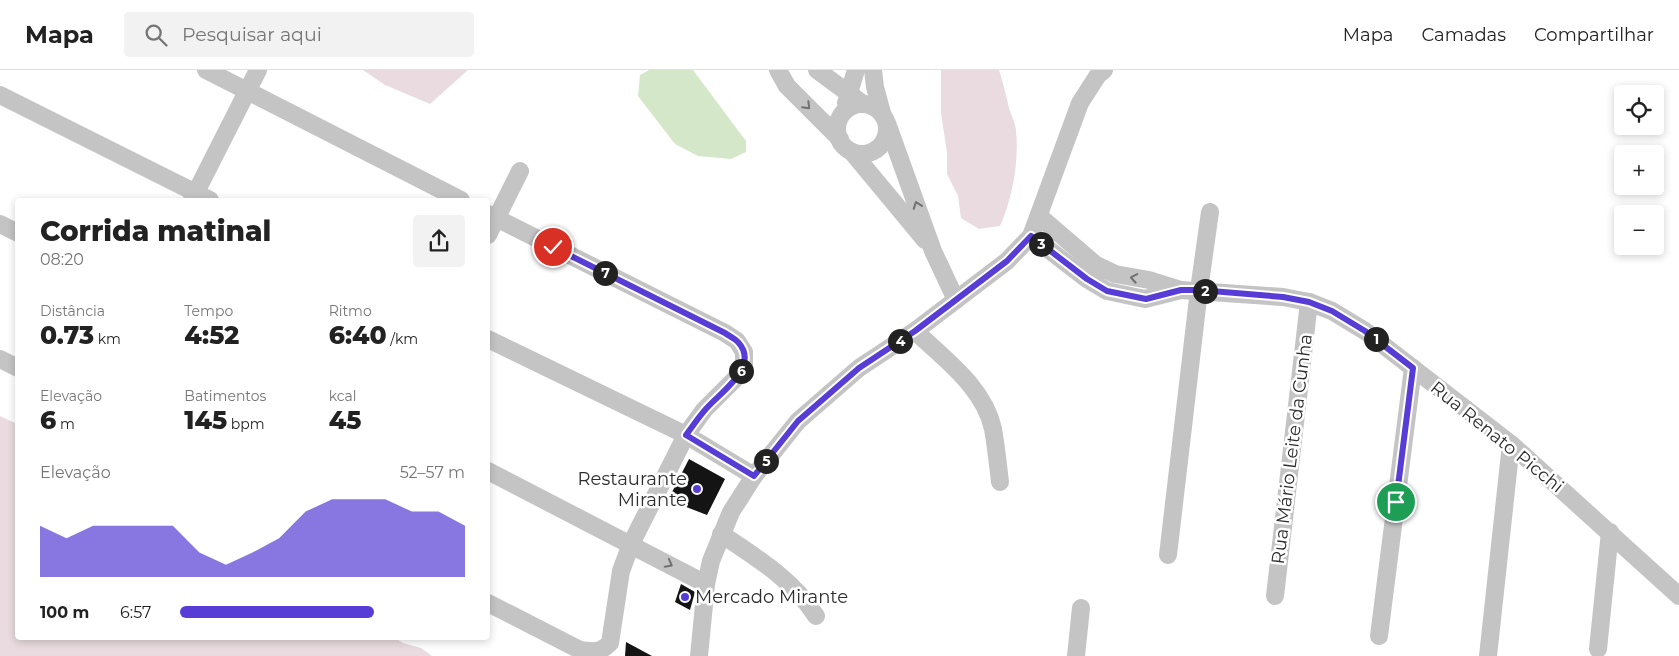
<!DOCTYPE html>
<html lang="pt">
<head>
<meta charset="utf-8">
<style>
  body { margin:0; font-family:Montserrat,sans-serif; background:#f2f2f2; color:#222; height:100vh; display:flex; flex-direction:column; font-size:19px; white-space:nowrap }
  * { box-sizing:border-box; margin:0 }
  p { font-size:16px; color:#767676 }
  .icon { flex:none; width:28px; height:28px; fill:none; stroke:currentColor; stroke-width:2; stroke-linecap:round; stroke-linejoin:round }
  .map { position:relative; flex:1; overflow:hidden }
  .sheet { position:absolute; left:15px; top:128px; width:475px; height:442px; display:flex; flex-direction:column; background:#fff; border-radius:5px; box-shadow:0 2px 8px #0003 }
  .sheet>* { flex:none }
  .fabs { position:absolute; left:1614px; top:15px; display:grid; gap:10px }
  .fabs a { display:grid; place-items:center; width:50px; height:50px; border-radius:5px; background:#fff; box-shadow:0 2px 8px #0003; font-size:25px }
  .pin { position:absolute; display:grid; place-items:center; width:42px; height:42px; color:#fff; margin:-21px; border:2px solid #fff; border-radius:50%; box-shadow:0 1px 5px #0007 }
  .km { position:absolute; width:25px; height:25px; margin:-12px; border-radius:50%; background:#222; color:#fff; font-size:14px; line-height:25px; text-align:center }
  .round { display:grid; place-items:center; flex:none; width:52px; height:52px; border-radius:5px; background:#f2f2f2 }
  .summary { display:flex; align-items:center; justify-content:space-between; height:85px; padding:0 25px }
  h1 { font-size:28px; font-weight:800; line-height:38px }
  .stats { display:grid; grid-template-columns:repeat(3,1fr); gap:8px; height:85px; padding:5px 25px }
  .stats div { display:grid; align-content:center }
  .stats b { font-size:25px; font-weight:800 }
  .stats small { font-size:14px; font-weight:400 }
  .stats p { font-size:14px }
  .chart { height:140px; padding:10px 25px }
  .chart p { display:flex; justify-content:space-between }
  .chart svg { width:100%; height:90px; margin-top:5px; fill:#573dd5; opacity:.7 }
  ul { padding:0 25px; list-style:none; font-size:16px }
  li { display:grid; grid-template-columns:80px 60px 1fr; align-items:center; height:38px }
  li i { height:12px; border-radius:6px; background:#573dd5 }
  header { display:flex; align-items:center; gap:30px; box-sizing:border-box; height:70px; padding:0 25px; background:#fff; border-bottom:1px solid #e0e0e0 }
  header strong { font-size:24px }
  nav { display:flex; gap:28px; margin-inline-start:auto; font-size:18px }
  .search { width:350px; height:45px; background:#f2f2f2; display:flex; align-items:center; gap:12px; box-sizing:border-box; padding:0 18px; border-radius:5px; color:#767676; font-size:19px }
  .map>svg:first-child { display:block }
  .green { fill:#e9dbdf }
  .water { fill:#d4e8c9 }
  .building { fill:#141414 }
  .lines { fill:none; stroke-linecap:round; stroke-linejoin:round }
  .minor { stroke:#c4c4c4; stroke-width:18 }
  .oneway { stroke:#717171 }
  .route-casing { stroke:#fff; stroke-width:10 }
  .route { stroke:#573dd5; stroke-width:6 }
  .poi-dot { fill:#573dd5; stroke:#fff; stroke-width:2 }
  .labels { text-anchor:middle; stroke-width:5; stroke-linejoin:round; paint-order:stroke }
  .street-label { font-size:18px; fill:#2d2d2d; stroke:#fff }
  .poi-label { font-size:18px; fill:#2d2d2d; stroke:#fff; text-anchor:end }
</style>
</head>
<body>
<header>
<strong>Mapa</strong>
<div class="search"><svg class="icon" aria-label="search" viewBox="0 0 24 24"><circle cx="10" cy="10" r="6"/><path d="M15 15l6 6"/></svg>Pesquisar aqui</div>
<nav><a>Mapa</a><a>Camadas</a><a>Compartilhar</a></nav>
</header>
<div class="map">
<svg width="1679" height="586" viewBox="0 0 1679 586">
  <rect width="100%" height="100%" fill="#fff"/>
  <g class="green">
    <polygon points="363,0 468,0 430,34 385,15"/>
    <path d="M941 0H999C1003 13 1006 24 1009 38 1011 45 1015 52 1016 60 1019 92 1013 126 1000 156L979 159 961 148 958 126 947 104V83L941 43Z"/>
    <polygon points="0,346 17,354 18,568 395,568 403,573 421,578 432,586 0,586"/>
  </g>
  <polygon class="water" points="649,0 693,0 746,71 746,82 731,89 698,86 675,74 638,26 640,5"/>
  <g class="building">
    <polygon points="689,389 725,409 707,445 668,430"/>
    <polygon points="681,514 695,522 690,540 675,532"/>
    <polygon points="626,572 652,586 625,586"/>
  </g>
  <g class="lines">
    <g class="minor">
      <polyline points="206,0 461,130"/>
      <polyline points="778,0 787,16 840,69"/>
      <polyline points="817,0 863,34"/>
      <polyline points="873,0 875,17 882,43"/>
      <polyline points="0,25 210,130"/>
      <polyline points="846,33 856,0"/>
      <circle cx="862" cy="59" r="25"/>
      <polyline points="887,53 933,181 956,230"/>
      <polyline points="852,82 925,170"/>
      <polyline points="192,130 258,0"/>
      <path d="M488 144 725 263 737 271 744 282V295L736 308 704 340 686 365 631 474 621 501 610 573C600 583 593 582 580 580L488 533"/>
      <polyline points="1039,146 1096,195 1115,204 1149,210 1181,220 1283,227 1309,232 1332,241 1365,261 1511,374 1679,526"/>
      <polyline points="0,154 18,163"/>
      <polyline points="488,165 520,101"/>
      <polyline points="1031,166 1087,209 1107,221 1145,229 1181,220"/>
      <path d="M915 261C944 289 984 317 993 359 996 376 998 394 1000 412"/>
      <polyline points="488,269 686,365 754,406"/>
      <polyline points="0,289 18,298"/>
      <polyline points="488,401 706,514"/>
      <path d="M721 464C756 487 793 510 816 546"/>
      <polyline points="1168,485 1199,220 1210,142"/>
      <polyline points="1275,526 1309,232"/>
      <polyline points="1379,566 1413,298"/>
      <polyline points="1598,579 1610,462"/>
      <polyline points="699,586 706,514 711,491 731,442 754,406 798,351 859,298 915,261 1007,191 1031,166 1080,33 1098,5 1104,0"/>
      <polyline points="1076,586 1081,538"/>
      <polyline points="1488,586 1511,374"/>
    </g>
  </g>
  <defs><path id="oneway-chevron" d="M-2-3.5L2.5 0L-2 3.5" fill="none" stroke-width="1.6" stroke-linecap="round" stroke-linejoin="round" transform="scale(1.25)"/></defs>
  <g class="oneway">
    <use href="#oneway-chevron" transform="translate(807 36) rotate(45)"/>
    <use href="#oneway-chevron" transform="translate(917 135) rotate(-110)"/>
    <use href="#oneway-chevron" transform="translate(1134 208) rotate(-170)"/>
    <use href="#oneway-chevron" transform="translate(669 494) rotate(28)"/>
  </g>
  <g class="lines">
    <defs>
      <path id="route" d="M553 177 725 263C729 266 734 268 738 272 761 297 719 323 705 340 698 348 692 357 686 365L754 406 798 351 859 298 915 261 1007 191 1031 166 1087 209 1107 221 1146 229 1181 220H1199L1283 227 1309 232 1332 241 1365 261 1413 298 1396 432"/>
    </defs>
    <use href="#route" class="route-casing"/>
    <use href="#route" class="route"/>
  </g>
  <g class="poi-dot">
    <circle cx="697" cy="419" r="5"/>
    <circle cx="685" cy="527" r="5"/>
  </g>
  <g class="labels">
    <g class="street-label">
      <text transform="translate(1497 367) rotate(39)" y="6">Rua Renato Picchi</text>
      <text transform="translate(1292 379) rotate(-83)" y="6">Rua Mário Leite da Cunha</text>
    </g>
    <g class="poi-label">
      <text x="687" y="415">Restaurante<tspan x="687" dy="21">Mirante</tspan></text>
      <text x="695" y="533" text-anchor="start">Mercado Mirante</text>
    </g>
  </g>
</svg>
<div class="fabs">
<a><svg class="icon" aria-label="locate" viewBox="0 0 24 24"><circle cx="12" cy="12" r="6"/><path d="M12 2v4M12 18v4M2 12h4M18 12h4"/></svg></a>
<a>+</a>
<a>−</a>
</div>
<div class="pin" style="left:1396px;top:432px;background:#1e9e55"><svg class="icon" aria-label="arrive" viewBox="0 0 24 24"><path d="M6 21V4h12l-3 4 3 4H6"/></svg></div>
<div class="pin" style="left:553px;top:177px;background:#d93025"><svg class="icon" aria-label="check" viewBox="0 0 24 24"><path d="M5 12l5 5 9-10"/></svg></div>
<b class="km" style="left:1376px;top:269px">1</b>
<b class="km" style="left:1205px;top:221px">2</b>
<b class="km" style="left:1041px;top:174px">3</b>
<b class="km" style="left:900px;top:271px">4</b>
<b class="km" style="left:766px;top:391px">5</b>
<b class="km" style="left:741px;top:301px">6</b>
<b class="km" style="left:605px;top:203px">7</b>
<section class="sheet">
<div class="summary"><div><h1>Corrida matinal</h1><p>08:20</p></div><a class="round"><svg class="icon" aria-label="share" viewBox="0 0 24 24"><path d="M12 15V3M7 8l5-5 5 5M5 13v7h14v-7"/></svg></a></div>
<div class="stats">
<div><p>Distância</p><b>0.73<small> km</small></b></div>
<div><p>Tempo</p><b>4:52</b></div>
<div><p>Ritmo</p><b>6:40<small> /km</small></b></div>
</div>
<div class="stats">
<div><p>Elevação</p><b>6<small> m</small></b></div>
<div><p>Batimentos</p><b>145<small> bpm</small></b></div>
<div><p>kcal</p><b>45</b></div>
</div>
<div class="chart"><p><span>Elevação</span>52–57 m</p>
<svg viewBox="0 0 160 44" preserveAspectRatio="none"><path d="M0 44V19L10 25L20 19L30 19L40 19L50 19L60 32L70 38L80 32L90 25L100 12L110 6L120 6L130 6L140 12L150 12L160 19V44z"/></svg>
</div>
<ul>
<li><b>100 m</b>6:57<i style="width:68%"></i></li>
</ul>
</section>
</div>
</body>
</html>
